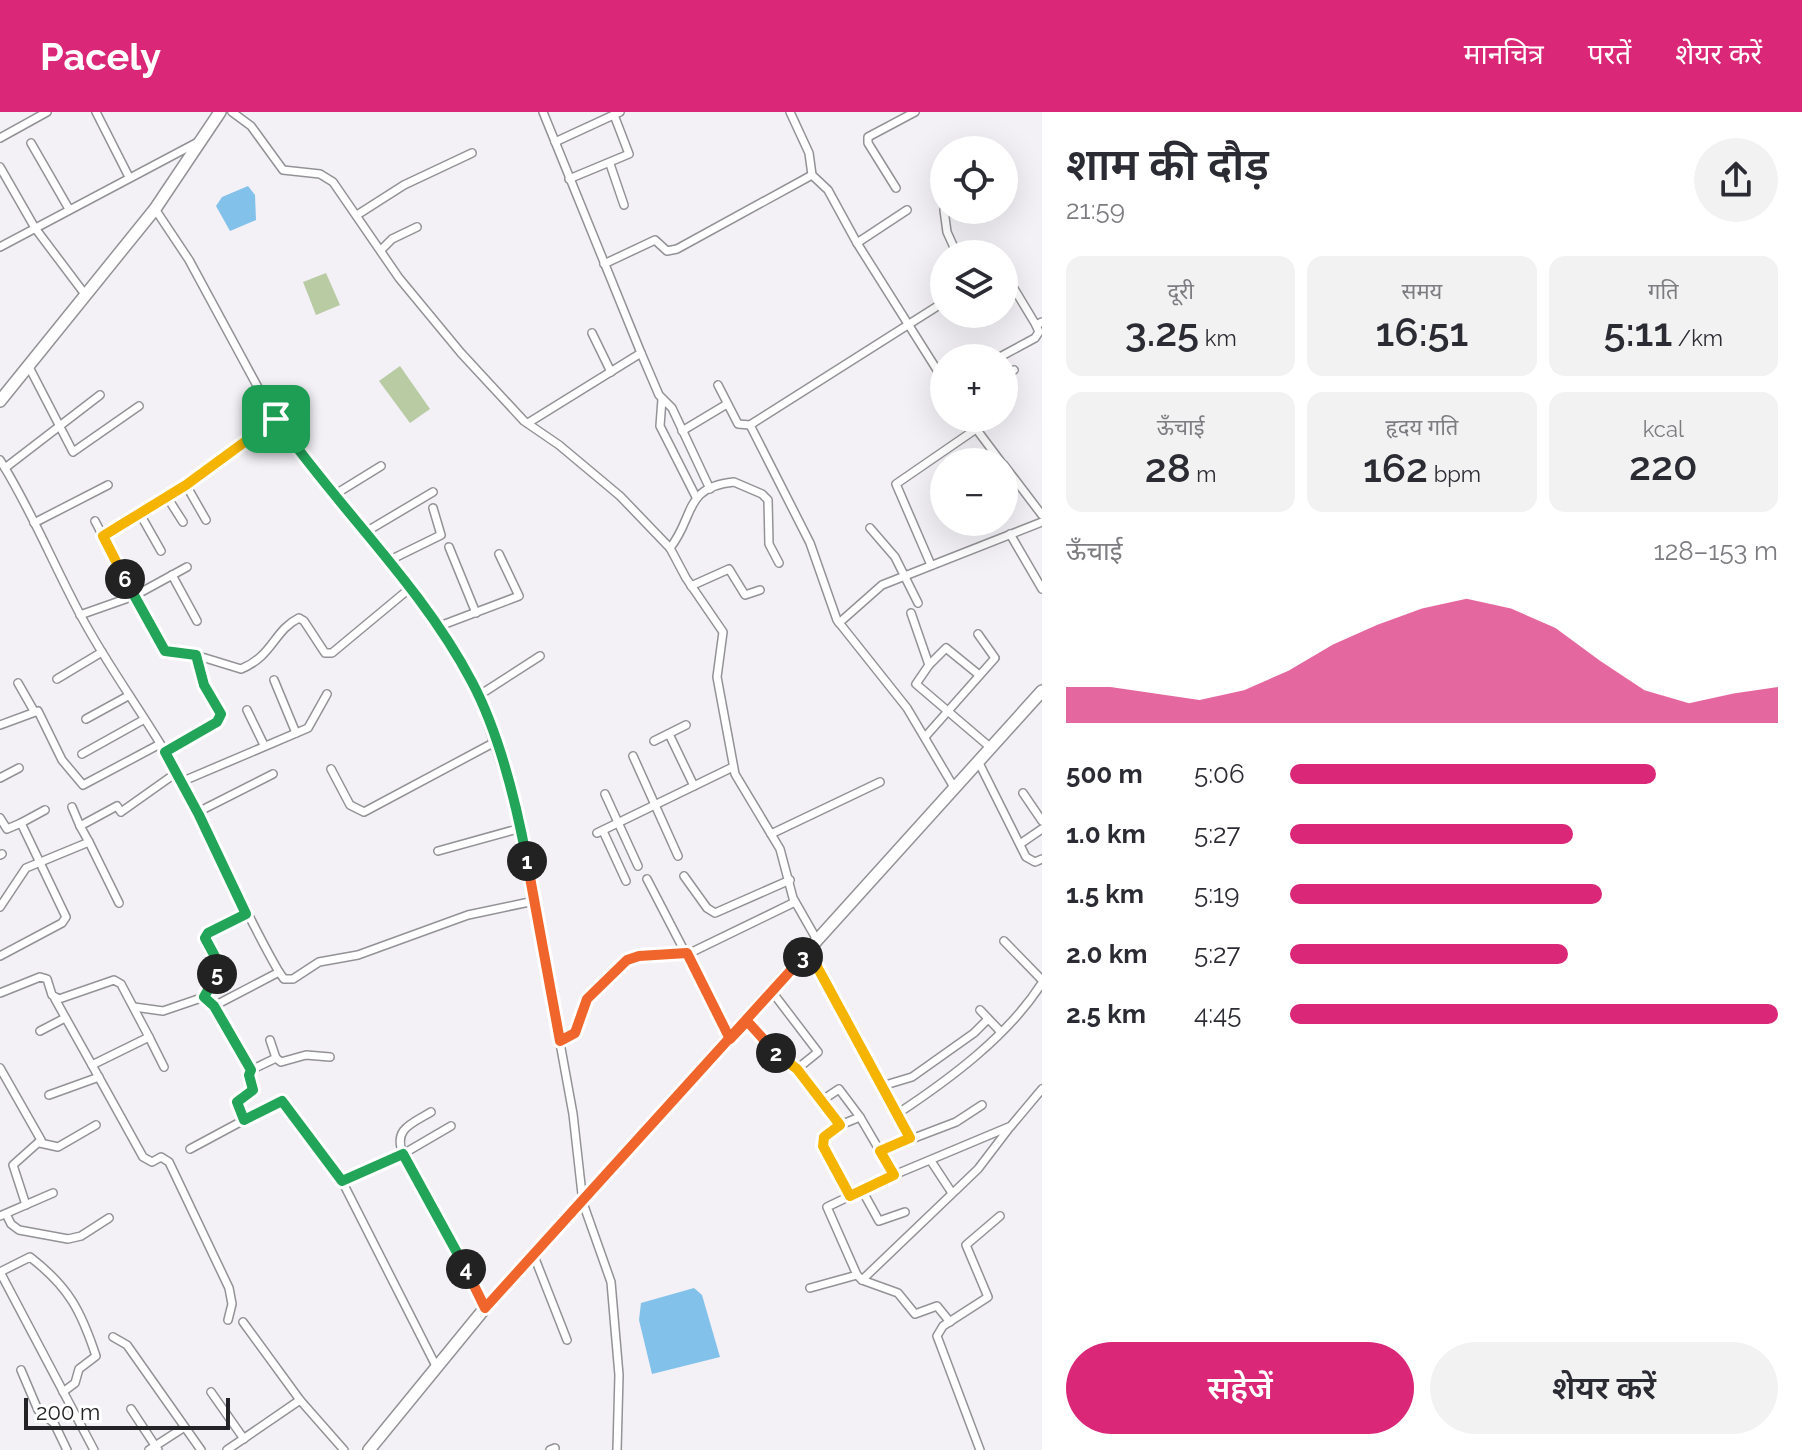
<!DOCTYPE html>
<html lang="hi">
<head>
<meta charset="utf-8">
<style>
  body { margin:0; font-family:Raleway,"Noto Sans Devanagari",sans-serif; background:#f2f2f3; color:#2b2b33; height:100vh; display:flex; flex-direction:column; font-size:30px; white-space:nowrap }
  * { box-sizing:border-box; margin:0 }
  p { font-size:26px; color:#7c7c81 }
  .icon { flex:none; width:44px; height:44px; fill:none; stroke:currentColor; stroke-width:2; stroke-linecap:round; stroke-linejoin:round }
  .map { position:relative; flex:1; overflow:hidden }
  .sheet { display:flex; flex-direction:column; background:#fff; width:760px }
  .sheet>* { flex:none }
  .fabs { position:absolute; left:930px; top:24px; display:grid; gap:16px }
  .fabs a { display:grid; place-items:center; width:88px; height:88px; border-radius:50%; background:#fff; box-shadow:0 8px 32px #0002; font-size:40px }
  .scale { position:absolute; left:24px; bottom:20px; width:206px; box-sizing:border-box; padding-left:8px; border:4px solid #232224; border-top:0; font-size:22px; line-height:28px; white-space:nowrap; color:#232224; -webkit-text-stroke:6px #fff; paint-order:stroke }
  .pin { position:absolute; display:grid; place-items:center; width:68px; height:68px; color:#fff; margin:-34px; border-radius:16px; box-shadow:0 4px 12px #0006 }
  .km { position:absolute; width:40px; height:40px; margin:-20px; border-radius:50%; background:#222; color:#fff; font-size:22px; line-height:40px; text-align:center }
  .round { display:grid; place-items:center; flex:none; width:84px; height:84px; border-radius:42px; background:#f2f2f3 }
  .summary { display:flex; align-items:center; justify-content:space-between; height:136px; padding:0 24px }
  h1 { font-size:44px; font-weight:600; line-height:60px }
  .figures { display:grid; grid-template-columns:repeat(3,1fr); gap:12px; height:136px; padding:8px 24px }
  .figures div { display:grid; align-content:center; border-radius:16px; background:#f2f2f3; text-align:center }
  .figures b { font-size:40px; font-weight:600 }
  .figures small { font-size:22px; font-weight:400 }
  .figures p { font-size:22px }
  .chart { height:224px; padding:16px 24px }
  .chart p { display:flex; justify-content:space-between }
  .chart svg { width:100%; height:144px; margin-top:8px; fill:#db2777; opacity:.7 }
  .button { display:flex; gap:16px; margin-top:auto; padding:16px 24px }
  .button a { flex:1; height:92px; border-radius:48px; background:#db2777; color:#fff; font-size:32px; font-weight:600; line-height:92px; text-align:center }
  .button a+a { background:#f2f2f3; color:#2b2b33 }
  ul { padding:0 24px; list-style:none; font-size:26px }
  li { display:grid; grid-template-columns:128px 96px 1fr; align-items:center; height:60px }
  li i { height:20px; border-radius:10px; background:#db2777 }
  header { display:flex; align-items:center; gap:48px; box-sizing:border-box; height:112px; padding:0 40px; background:#db2777; color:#fff }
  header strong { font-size:38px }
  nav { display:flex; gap:44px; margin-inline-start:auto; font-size:28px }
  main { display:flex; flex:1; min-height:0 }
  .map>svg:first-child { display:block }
  .green { fill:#b8cba3 }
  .water { fill:#82c1ea }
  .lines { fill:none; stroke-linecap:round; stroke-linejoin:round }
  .minor-casing { stroke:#939296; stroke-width:10 }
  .primary-casing { stroke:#939296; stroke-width:14 }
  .trunk-casing { stroke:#939296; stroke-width:14 }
  .minor { stroke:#fff; stroke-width:7 }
  .primary { stroke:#fff; stroke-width:11 }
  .trunk { stroke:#fff; stroke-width:11 }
  .split-1-casing { stroke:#fff; stroke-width:16 }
  .split-2-casing { stroke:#fff; stroke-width:16 }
  .split-3-casing { stroke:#fff; stroke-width:16 }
  .split-4-casing { stroke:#fff; stroke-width:16 }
  .split-5-casing { stroke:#fff; stroke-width:16 }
  .split-6-casing { stroke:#fff; stroke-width:16 }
  .split-7-casing { stroke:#fff; stroke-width:16 }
  .split-1 { stroke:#22a559; stroke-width:10 }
  .split-2 { stroke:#f0652b; stroke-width:10 }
  .split-3 { stroke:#f5b400; stroke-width:10 }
  .split-4 { stroke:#f0652b; stroke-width:10 }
  .split-5 { stroke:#22a559; stroke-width:10 }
  .split-6 { stroke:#22a559; stroke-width:10 }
  .split-7 { stroke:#f5b400; stroke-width:10 }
</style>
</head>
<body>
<header>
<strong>Pacely</strong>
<nav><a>मानचित्र</a><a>परतें</a><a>शेयर करें</a></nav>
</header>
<main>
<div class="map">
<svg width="1042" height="1338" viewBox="0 0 1042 1338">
  <rect width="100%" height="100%" fill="#f3f1f6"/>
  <g class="green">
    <polygon points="326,161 340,193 316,203 303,170"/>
    <polygon points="400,254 430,297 410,311 379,269"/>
  </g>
  <g class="water">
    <polygon points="248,74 255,83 256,108 230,119 216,94 222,85"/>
    <polygon points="694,1176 702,1183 720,1245 652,1262 639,1208 641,1191"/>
  </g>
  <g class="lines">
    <defs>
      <g id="minor">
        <polyline points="96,0 129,65"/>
        <polyline points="232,0 251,14 283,58 320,62 333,70 399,166 461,241 524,309 559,333 620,384 670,436 686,466 723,520 717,565 735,662 780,737 793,786 817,828"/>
        <polyline points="543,0 641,241"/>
        <polyline points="790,0 809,41 812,63"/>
        <polyline points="0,26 47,0"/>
        <polyline points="555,30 620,0"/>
        <polyline points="31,31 69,97"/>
        <polyline points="610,52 624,93"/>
        <polyline points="0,55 35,116 84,181"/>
        <polyline points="569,67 629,42 614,3"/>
        <polyline points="896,76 868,31 868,25 915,0"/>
        <polyline points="155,97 189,148 268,294 302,344 399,462 445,527 478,584 518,701 573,1002 583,1091 611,1170 619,1263 617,1338"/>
        <polyline points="944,98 947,120 957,142"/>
        <polyline points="357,103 404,73 472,41"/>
        <polyline points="857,131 944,269"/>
        <polyline points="0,135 198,30"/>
        <polyline points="381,138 392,127 417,115"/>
        <polyline points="604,152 655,128 667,139 677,137 812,63 828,78 857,131 907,98"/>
        <polyline points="1004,160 1036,213 1042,210"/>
        <polyline points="944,190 750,313 810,431 837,508 907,596 955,677"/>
        <polyline points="592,221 611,260"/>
        <polyline points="998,246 1035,226 1039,220 1036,213"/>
        <polyline points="28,253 73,340 139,294"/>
        <polyline points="1004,263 1014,258"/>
        <polyline points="718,273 738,312 750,313"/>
        <polyline points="662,287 660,314 696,385"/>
        <polyline points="968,306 1001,350"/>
        <polyline points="528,311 641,241 659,283 672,296 710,377"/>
        <polyline points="682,319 727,292"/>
        <path d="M0 348C31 397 53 452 81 504 105 549 135 590 161 633 206 706 236 786 279 860"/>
        <polyline points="1004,353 1042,403"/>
        <polyline points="5,356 100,283"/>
        <polyline points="186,373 206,408"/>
        <polyline points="334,383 381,354"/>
        <polyline points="167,385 183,410"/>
        <polyline points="140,402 161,439"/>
        <polyline points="95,409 134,484 187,455"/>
        <polyline points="34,411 108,373"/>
        <polyline points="870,416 895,445 918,491"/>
        <polyline points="364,421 433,380"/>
        <polyline points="1010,422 1042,477"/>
        <polyline points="103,424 186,373 276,307"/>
        <polyline points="449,435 476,501"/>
        <path d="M670 436C695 405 683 375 734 370L762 382 768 388 769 432 779 451"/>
        <polyline points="388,449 441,423 433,396"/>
        <polyline points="931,453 896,372 976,317"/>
        <polyline points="172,463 197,509"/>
        <polyline points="691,474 729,457 745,483 760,478"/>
        <polyline points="911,501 929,553 916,572 991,636"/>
        <path d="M80 503 134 484 165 539 192 542 241 557C273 544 274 518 299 506L304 509 325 541H332L409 477"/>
        <polyline points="839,511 882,473 1042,410"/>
        <polyline points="437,515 519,484 499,442"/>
        <polyline points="929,553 946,536 978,562"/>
        <polyline points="57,567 102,540"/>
        <polyline points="274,568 296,621"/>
        <polyline points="18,571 34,599"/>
        <polyline points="478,584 540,544"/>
        <polyline points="247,598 264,633"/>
        <polyline points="86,607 128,584"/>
        <polyline points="0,613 38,599 62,648 83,673 160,632"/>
        <polyline points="669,622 694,674"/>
        <polyline points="925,625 995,546 978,522"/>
        <polyline points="654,629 686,613"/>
        <polyline points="165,640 220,606 219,597 204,573 196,543"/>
        <polyline points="82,642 143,608"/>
        <polyline points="633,644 678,744"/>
        <polyline points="979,651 1026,745 1035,750 1042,747"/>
        <polyline points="331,657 350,693 364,700 495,630"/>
        <polyline points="0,666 19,656"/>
        <polyline points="181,670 308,616 327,582"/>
        <polyline points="1023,681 1042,709"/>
        <polyline points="605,682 638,754"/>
        <polyline points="72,695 80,714"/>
        <polyline points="198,700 273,662"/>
        <polyline points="0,706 7,717 21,711 66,805 62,811 0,844"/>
        <polyline points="21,711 45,698"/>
        <polyline points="603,719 626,769"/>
        <polyline points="597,721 733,655"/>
        <polyline points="771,722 880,670"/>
        <polyline points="89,730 119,791"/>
        <polyline points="1020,732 1042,717"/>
        <polyline points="438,739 521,716"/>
        <polyline points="0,743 2,742"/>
        <polyline points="684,764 707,796 715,801 790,768"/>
        <polyline points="647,767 730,927"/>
        <polyline points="0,795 26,756 89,730 80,714 117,694 121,700 176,661"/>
        <polyline points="1004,829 1042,868"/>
        <polyline points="808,838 910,1026"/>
        <polyline points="0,881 40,865 47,867 52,883 59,887 114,868 121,872 149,925 92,953 143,1045 152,1050 161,1045 169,1050 229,1176 232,1192 228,1208"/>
        <polyline points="773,881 818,940 797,957 840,1013 860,1005 894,1063 1011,1014 1042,977"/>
        <polyline points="204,885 219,855 205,826 208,821 246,802"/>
        <polyline points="55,887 92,953"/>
        <polyline points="214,894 251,958 249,963 253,978 237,990 244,1008 282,989 342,1069 403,1042 485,1196"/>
        <polyline points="134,895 163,899 204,885 214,894 279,860 284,867 293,867 319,850 358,843 468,803 534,789"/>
        <polyline points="980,898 1000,919"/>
        <polyline points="747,909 786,952 797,957"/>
        <polyline points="40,919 65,906"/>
        <polyline points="149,925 164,955"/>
        <polyline points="560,929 575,921 587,887 627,848 639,844 692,840 795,790"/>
        <polyline points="276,946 281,950 306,943 330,945"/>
        <polyline points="0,956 41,1028 13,1053 26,1093"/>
        <polyline points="251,958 276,946 270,928"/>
        <polyline points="882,974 912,965 974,921 988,907"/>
        <polyline points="49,983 99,965"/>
        <polyline points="821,989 839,977 860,1005"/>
        <path d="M431 1000C411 1012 393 1017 403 1042L451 1014"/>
        <path d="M897 1002C950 967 1008 924 1042 871"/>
        <polyline points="840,1013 824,1025 823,1034 850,1084 827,1095 857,1163 862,1168 898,1181 915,1202 937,1194 950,1210"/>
        <polyline points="40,1031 58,1035 96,1013"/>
        <polyline points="190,1037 244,1008"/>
        <polyline points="880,1039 956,1010 982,993"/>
        <polyline points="931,1049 952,1081"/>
        <polyline points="342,1069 437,1256"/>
        <polyline points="861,1080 894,1063"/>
        <polyline points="850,1084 863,1080 879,1109 905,1100"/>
        <polyline points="6,1102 11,1112 19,1118 68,1127 81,1124 109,1106"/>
        <polyline points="0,1104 53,1081"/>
        <polyline points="534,1144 567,1228"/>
        <path d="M0 1160 30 1145C69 1175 81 1199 96 1244L79 1257 75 1271 63 1280"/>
        <polyline points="0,1160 94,1338"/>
        <polyline points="862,1168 978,1057 1010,1015"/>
        <polyline points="810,1176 857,1163"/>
        <polyline points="243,1210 300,1288 344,1338"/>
        <polyline points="113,1225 127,1233 201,1338"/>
        <polyline points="21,1258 38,1298 54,1311 67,1338"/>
        <polyline points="211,1280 244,1327"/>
        <polyline points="131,1297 158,1338"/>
        <polyline points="149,1338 183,1316"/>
        <polyline points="227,1338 300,1288"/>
        <polyline points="550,1338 555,1336"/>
        <polyline points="980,1338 937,1224 943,1214 988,1185 966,1133 1000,1104"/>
      </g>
      <polyline id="primary" points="369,1338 485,1196 1042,579"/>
      <polyline id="trunk" points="0,289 155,97 220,0"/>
    </defs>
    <use href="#minor" class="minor-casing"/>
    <use href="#primary" class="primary-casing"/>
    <use href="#trunk" class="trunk-casing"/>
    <use href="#minor" class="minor"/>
    <use href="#primary" class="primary"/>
    <use href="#trunk" class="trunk"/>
  </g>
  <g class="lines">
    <defs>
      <path id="split-1" d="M276 307C338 396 421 473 472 570 500 623 516 690 527 749"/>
      <polyline id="split-2" points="527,749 560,929 575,921 587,887 627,848 639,844 687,841 730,927 747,909 776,941"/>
      <polyline id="split-3" points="776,941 797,957 840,1013 824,1025 823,1034 850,1084 894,1063 880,1039 910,1026 808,838 803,845"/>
      <polyline id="split-4" points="466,1157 485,1196 803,845"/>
      <polyline id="split-5" points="217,862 204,885 214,894 251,958 249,963 253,978 237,990 244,1008 282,989 342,1069 403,1042 466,1157"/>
      <polyline id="split-6" points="125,467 165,539 196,543 204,573 221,602 217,610 165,640 199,703 246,802 208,821 205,826 218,850 217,862"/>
      <polyline id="split-7" points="125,467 103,424 186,373 276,307"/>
    </defs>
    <use href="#split-1" class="split-1-casing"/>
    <use href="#split-2" class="split-2-casing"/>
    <use href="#split-3" class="split-3-casing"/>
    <use href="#split-4" class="split-4-casing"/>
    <use href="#split-5" class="split-5-casing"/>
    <use href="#split-6" class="split-6-casing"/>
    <use href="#split-7" class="split-7-casing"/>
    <use href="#split-1" class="split-1"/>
    <use href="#split-2" class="split-2"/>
    <use href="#split-3" class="split-3"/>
    <use href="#split-4" class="split-4"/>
    <use href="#split-5" class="split-5"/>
    <use href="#split-6" class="split-6"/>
    <use href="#split-7" class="split-7"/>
  </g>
</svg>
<div class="fabs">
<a><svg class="icon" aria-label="locate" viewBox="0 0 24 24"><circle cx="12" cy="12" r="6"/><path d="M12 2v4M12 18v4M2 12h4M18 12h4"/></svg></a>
<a><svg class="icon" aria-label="layers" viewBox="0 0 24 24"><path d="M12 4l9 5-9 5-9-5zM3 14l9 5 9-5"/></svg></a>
<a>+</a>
<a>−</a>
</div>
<div class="scale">200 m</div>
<div class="pin" style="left:276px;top:307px;background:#1e9e55"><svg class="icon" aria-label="arrive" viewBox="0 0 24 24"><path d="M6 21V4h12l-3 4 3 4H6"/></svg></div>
<b class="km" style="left:527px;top:749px">1</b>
<b class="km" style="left:776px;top:941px">2</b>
<b class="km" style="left:803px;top:845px">3</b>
<b class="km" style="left:466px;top:1157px">4</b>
<b class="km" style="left:217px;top:862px">5</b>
<b class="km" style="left:125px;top:467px">6</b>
</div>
<section class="sheet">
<div class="summary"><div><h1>शाम की दौड़</h1><p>21:59</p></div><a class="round"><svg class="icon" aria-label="share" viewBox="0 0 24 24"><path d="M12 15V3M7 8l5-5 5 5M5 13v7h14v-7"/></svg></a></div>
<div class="figures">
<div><p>दूरी</p><b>3.25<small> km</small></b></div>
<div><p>समय</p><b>16:51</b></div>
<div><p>गति</p><b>5:11<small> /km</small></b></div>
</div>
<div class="figures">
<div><p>ऊँचाई</p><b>28<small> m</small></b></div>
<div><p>हृदय गति</p><b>162<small> bpm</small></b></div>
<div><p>kcal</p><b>220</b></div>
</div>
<div class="chart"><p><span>ऊँचाई</span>128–153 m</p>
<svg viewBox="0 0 160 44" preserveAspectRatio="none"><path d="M0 44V33L10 33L20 35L30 37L40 34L50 28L60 20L70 14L80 9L90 6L100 9L110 15L120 25L130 34L140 38L150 35L160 33V44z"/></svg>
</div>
<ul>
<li><b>500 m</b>5:06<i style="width:75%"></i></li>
<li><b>1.0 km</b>5:27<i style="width:58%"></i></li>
<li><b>1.5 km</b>5:19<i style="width:64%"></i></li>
<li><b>2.0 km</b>5:27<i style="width:57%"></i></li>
<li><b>2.5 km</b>4:45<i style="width:100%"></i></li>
</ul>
<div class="button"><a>सहेजें</a><a>शेयर करें</a></div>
</section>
</main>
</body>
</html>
